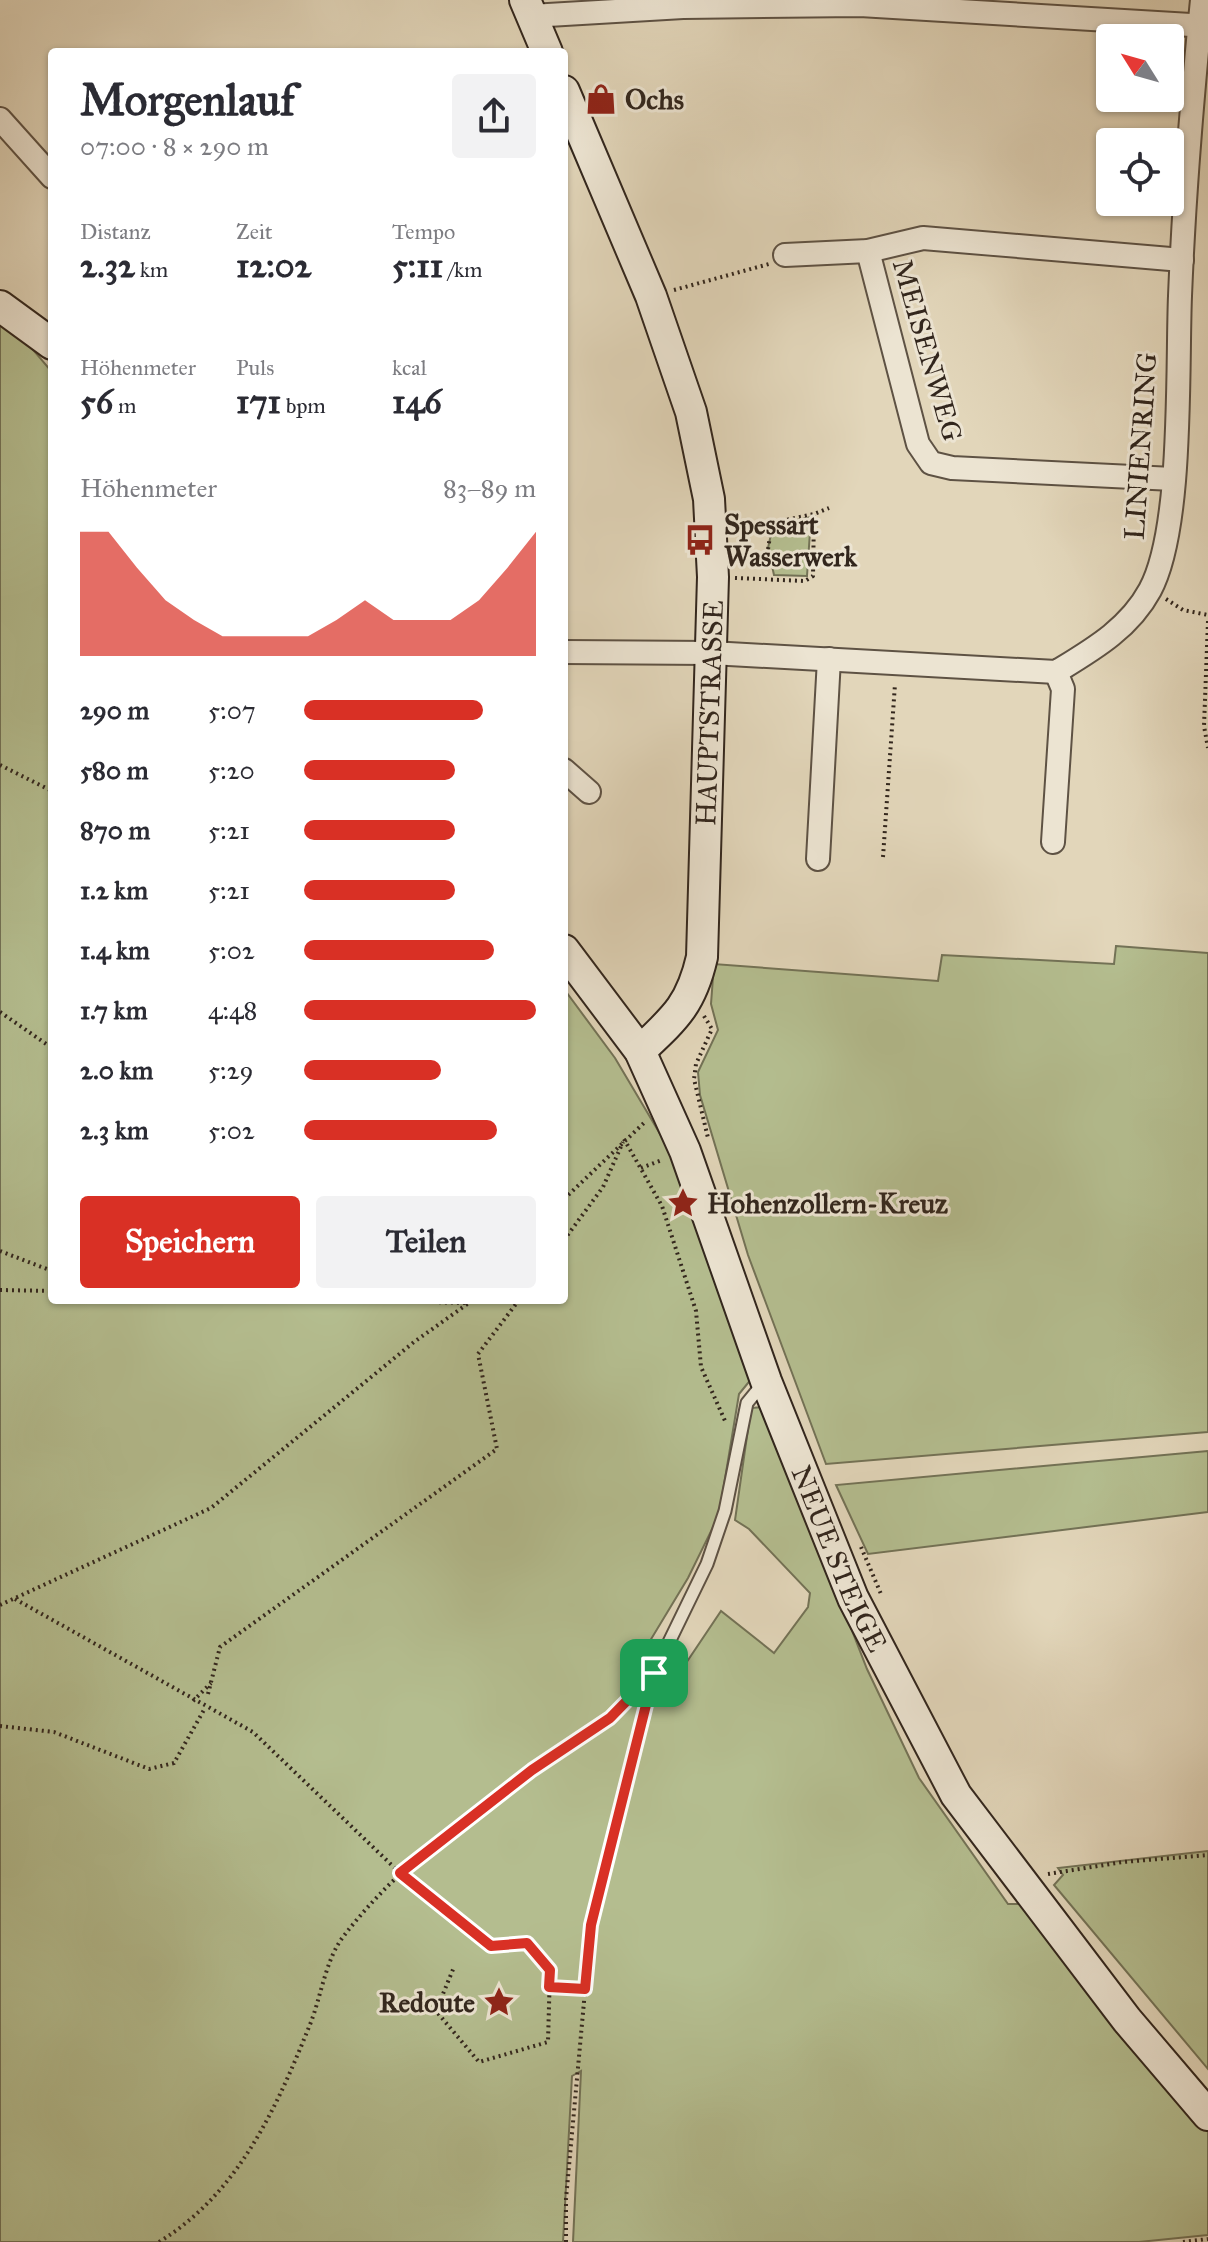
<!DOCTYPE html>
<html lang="de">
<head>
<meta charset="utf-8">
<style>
  body { margin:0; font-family:"IM FELL Great Primer",serif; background:#f2f2f3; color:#2b2b33; height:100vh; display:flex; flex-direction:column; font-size:30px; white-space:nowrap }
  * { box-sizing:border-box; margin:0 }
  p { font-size:26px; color:#7c7c81 }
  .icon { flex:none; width:44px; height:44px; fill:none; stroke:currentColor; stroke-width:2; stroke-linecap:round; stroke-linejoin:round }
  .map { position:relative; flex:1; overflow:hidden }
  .sheet { position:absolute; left:48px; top:48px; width:520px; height:1256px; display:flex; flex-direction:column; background:#fff; border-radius:8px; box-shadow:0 2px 6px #0004 }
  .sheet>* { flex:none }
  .needle { width:52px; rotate:307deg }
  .buttons { position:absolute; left:1096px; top:24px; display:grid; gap:16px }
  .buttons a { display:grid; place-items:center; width:88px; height:88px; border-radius:8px; background:#fff; box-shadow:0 2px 6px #0004; font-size:40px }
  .pin { position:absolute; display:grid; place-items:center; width:68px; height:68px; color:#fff; margin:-34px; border-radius:16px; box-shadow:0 4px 12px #0006 }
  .round { display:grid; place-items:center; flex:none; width:84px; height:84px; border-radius:8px; background:#f2f2f3 }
  .headline { display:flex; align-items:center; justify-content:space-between; height:136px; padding:0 32px }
  h1 { font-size:44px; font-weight:800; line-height:60px }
  .figures { display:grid; grid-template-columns:repeat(3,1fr); gap:12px; height:136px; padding:8px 32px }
  .figures div { display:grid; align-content:center }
  .figures b { font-size:34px; font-weight:800 }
  .figures small { font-size:22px; font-weight:400 }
  .figures p { font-size:22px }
  .chart { height:224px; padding:16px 32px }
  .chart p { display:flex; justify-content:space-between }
  .chart svg { width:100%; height:144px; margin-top:8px; fill:#d93025; opacity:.7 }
  .cta { display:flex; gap:16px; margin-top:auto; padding:16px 32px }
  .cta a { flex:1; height:92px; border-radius:8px; background:#d93025; color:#fff; font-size:32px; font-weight:800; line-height:92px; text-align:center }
  .cta a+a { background:#f2f2f3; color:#2b2b33 }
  ul { padding:0 32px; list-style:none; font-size:26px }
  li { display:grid; grid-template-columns:128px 96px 1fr; align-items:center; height:60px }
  li i { height:20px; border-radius:10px; background:#d93025 }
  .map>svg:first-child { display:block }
  .green { fill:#b4bd8f; stroke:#737256; stroke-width:2 }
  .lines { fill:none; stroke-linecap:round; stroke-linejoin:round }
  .lane-casing { stroke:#5e5244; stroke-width:15 }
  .street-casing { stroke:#5e5244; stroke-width:26 }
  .secondary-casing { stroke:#32261d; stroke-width:34 }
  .path { stroke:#32261d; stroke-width:4; stroke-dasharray:2 4; stroke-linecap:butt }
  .lane { stroke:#ece4d2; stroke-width:11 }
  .street { stroke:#ece4d2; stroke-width:22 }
  .secondary { stroke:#ece4d2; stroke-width:30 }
  .route-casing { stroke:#fff; stroke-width:16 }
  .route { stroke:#d93025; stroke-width:10 }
  .labels { text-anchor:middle; stroke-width:6; stroke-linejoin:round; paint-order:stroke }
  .poi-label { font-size:28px; font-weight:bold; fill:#32261d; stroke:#ece4d2; text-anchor:start }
  .street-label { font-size:28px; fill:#32261d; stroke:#ece4d2 }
</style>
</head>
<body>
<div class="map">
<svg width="1208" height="2242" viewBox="0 0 1208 2242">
  <rect width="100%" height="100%" fill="#e2d6ba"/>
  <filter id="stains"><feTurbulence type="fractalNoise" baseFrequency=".0025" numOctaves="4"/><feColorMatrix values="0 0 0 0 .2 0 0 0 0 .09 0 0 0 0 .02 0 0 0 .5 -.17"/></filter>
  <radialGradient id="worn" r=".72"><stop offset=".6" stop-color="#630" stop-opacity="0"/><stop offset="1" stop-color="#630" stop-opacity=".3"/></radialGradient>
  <g class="green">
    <polygon points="0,323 24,339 52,372 52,1300 564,1300 564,989 615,1058 685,1176 757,1372 739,1394 719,1515 688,1578 633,1669 670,1687 721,1611 774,1653 808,1607 810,1593 749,1529 735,1520 751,1408 765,1407 867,1669 919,1778 1008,1904 1023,1904 1208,2126 1208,2235 1139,2242 573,2242 581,2071 572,2076 563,2242 0,2242"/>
    <polygon points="811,517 807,576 774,575 768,548 773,525"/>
    <polygon points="1116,946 1208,953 1208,1432 826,1464 748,1255 700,1095 698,1072 718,1030 711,1004 714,964 938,981 942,955 1114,964"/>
    <polygon points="1208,1451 1208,1512 868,1554 836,1485"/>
    <polygon points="1208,1851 1208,2069 1054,1885 1063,1875 1058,1868"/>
  </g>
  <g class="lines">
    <defs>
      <polyline id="lane" points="654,1673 707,1564 725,1511 747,1403 765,1381"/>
      <g id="street">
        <polyline points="531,16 683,7 860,5 1208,26"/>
        <polyline points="0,119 52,177"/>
        <polyline points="868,251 918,444 931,463 952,468 1173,479"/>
        <polyline points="785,255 868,251 923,238 1182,260"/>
        <path d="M564 652 711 653 1056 672C1092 650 1129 629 1150 590 1183 529 1177 370 1180 296 1184 197 1192 98 1202 0"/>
        <polyline points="564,770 589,792"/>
        <polyline points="1053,842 1063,689 1056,672"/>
        <polyline points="818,859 829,659"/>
      </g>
      <g id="secondary">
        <polyline points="525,0 547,52"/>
        <path d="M564 91 651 296 691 412 709 499 713 577 702 957C691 1005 675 1018 640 1051"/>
        <polyline points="0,306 52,344"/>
        <path id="s1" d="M564 950 640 1051 685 1151 766 1381 853 1598 956 1795 1127 2020 1208 2115"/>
      </g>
    </defs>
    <use href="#lane" class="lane-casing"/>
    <use href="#street" class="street-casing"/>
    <use href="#secondary" class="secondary-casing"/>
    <g class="path">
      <polyline points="674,290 769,264"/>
      <polyline points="750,557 767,556 772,523 814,514"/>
      <polyline points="735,578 805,581 813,576 814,514 829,508"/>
      <polyline points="1166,599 1183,610 1208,615"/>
      <polyline points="1208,621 1204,726 1208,748"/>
      <polyline points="0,765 52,791"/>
      <polyline points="883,857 895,684"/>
      <polyline points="0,1012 52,1048"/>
      <polyline points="704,1016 712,1029 696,1064 694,1079 708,1138"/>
      <polyline points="624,1139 662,1206 696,1311 701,1367 726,1423"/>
      <polyline points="641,1168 662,1160"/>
      <polyline points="564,1199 646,1121"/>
      <polyline points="564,1240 603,1187 623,1142"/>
      <polyline points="0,1251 52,1271"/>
      <polyline points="0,1290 52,1291"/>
      <polyline points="355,1300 468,1303"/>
      <polyline points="861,1547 881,1594"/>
      <polyline points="15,1599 253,1732 400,1873 491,1946 527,1943 550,1970 548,2042 479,2062 436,2011 454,1967"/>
      <polyline points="0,1605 211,1508 414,1342 473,1300"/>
      <polyline points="208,1694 220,1647 497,1449 478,1354 519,1300"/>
      <polyline points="193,1701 211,1683"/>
      <polyline points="0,1726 54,1732 149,1769 174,1763 205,1708"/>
      <polyline points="1048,1874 1123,1862 1208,1855"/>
      <polyline points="549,1987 585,1989"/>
      <path d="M159 2242C239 2193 277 2107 311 2022 321 1996 326 1959 343 1937 394 1870 465 1817 534 1769 576 1740 607 1721 644 1684"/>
      <polyline points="566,2242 566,2199 591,1925 650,1687"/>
      <polyline points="1183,2242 1208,2239"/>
    </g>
    <use href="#lane" class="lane"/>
    <use href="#street" class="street"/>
    <use href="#secondary" class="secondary"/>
  </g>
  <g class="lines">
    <defs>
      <polygon id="route" points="654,1673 591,1925 585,1989 549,1987 550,1970 527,1943 491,1946 400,1873 532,1770 610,1718"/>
    </defs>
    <use href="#route" class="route-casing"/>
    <use href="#route" class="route"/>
  </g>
  <defs>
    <symbol id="shop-bare" viewBox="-9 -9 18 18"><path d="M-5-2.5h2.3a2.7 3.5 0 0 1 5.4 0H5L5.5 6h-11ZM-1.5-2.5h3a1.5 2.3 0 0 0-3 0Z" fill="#8f2418" stroke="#ece4d2" stroke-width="2.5" paint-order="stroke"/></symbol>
    <symbol id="bus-bare" viewBox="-9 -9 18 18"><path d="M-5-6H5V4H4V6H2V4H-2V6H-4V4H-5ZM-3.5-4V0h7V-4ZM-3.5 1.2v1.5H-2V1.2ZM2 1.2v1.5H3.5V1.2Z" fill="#8f2418" stroke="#ece4d2" stroke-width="2.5" paint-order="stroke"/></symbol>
    <symbol id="sight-bare" viewBox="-9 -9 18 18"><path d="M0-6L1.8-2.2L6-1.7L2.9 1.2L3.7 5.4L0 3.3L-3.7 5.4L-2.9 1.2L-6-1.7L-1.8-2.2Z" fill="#8f2418" stroke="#ece4d2" stroke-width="2.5" paint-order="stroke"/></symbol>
  </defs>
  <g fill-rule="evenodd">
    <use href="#shop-bare" x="579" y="77" width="44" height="44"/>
    <use href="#bus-bare" x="678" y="518" width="44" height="44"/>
    <use href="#sight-bare" x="661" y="1181" width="44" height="44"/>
    <use href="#sight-bare" x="477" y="1980" width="44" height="44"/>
  </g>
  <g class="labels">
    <g class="poi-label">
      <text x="625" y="109">Ochs</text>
      <text x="724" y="534">Spessart<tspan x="724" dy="32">Wasserwerk</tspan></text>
      <text x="707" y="1213">Hohenzollern-Kreuz</text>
      <text x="475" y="2012" text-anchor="end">Redoute</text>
    </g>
    <g class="street-label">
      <text transform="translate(928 350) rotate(74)" y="10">MEISENWEG</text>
      <text transform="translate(1140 446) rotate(-86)" y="10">LINIENRING</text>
      <text transform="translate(709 713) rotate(-88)" y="10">HAUPTSTRASSE</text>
      <text dy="10" stroke="none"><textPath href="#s1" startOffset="672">NEUE STEIGE</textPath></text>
    </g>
  </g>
  <rect width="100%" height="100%" filter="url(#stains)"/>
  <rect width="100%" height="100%" fill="url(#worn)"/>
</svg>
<div class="buttons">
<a><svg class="needle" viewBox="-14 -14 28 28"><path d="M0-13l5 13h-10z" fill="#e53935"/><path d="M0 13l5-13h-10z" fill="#7c7c81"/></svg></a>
<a><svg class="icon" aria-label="locate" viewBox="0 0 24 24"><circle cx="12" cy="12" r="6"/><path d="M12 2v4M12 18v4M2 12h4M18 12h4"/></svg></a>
</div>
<div class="pin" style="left:654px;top:1673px;background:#1e9e55"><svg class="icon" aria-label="arrive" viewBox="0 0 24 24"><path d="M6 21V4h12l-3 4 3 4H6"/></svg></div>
<section class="sheet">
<div class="headline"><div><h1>Morgenlauf</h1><p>07:00 · 8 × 290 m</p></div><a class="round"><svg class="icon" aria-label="share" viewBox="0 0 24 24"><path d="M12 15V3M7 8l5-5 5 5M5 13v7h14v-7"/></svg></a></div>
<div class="figures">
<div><p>Distanz</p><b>2.32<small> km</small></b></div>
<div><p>Zeit</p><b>12:02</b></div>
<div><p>Tempo</p><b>5:11<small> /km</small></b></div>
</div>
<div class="figures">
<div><p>Höhenmeter</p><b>56<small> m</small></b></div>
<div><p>Puls</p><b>171<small> bpm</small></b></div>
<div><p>kcal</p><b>146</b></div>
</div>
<div class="chart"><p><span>Höhenmeter</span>83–89 m</p>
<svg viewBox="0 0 160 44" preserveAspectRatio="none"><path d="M0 44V6L10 6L20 17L30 27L40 33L50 38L60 38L70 38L80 38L90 33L100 27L110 33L120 33L130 33L140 27L150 17L160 6V44z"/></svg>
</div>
<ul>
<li><b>290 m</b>5:07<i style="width:77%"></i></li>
<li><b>580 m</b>5:20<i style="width:65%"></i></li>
<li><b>870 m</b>5:21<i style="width:65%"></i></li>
<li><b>1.2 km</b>5:21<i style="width:65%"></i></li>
<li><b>1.4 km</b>5:02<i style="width:82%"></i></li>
<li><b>1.7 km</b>4:48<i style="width:100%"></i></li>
<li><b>2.0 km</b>5:29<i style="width:59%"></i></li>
<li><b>2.3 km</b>5:02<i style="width:83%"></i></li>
</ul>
<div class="cta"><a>Speichern</a><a>Teilen</a></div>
</section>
</div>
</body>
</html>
